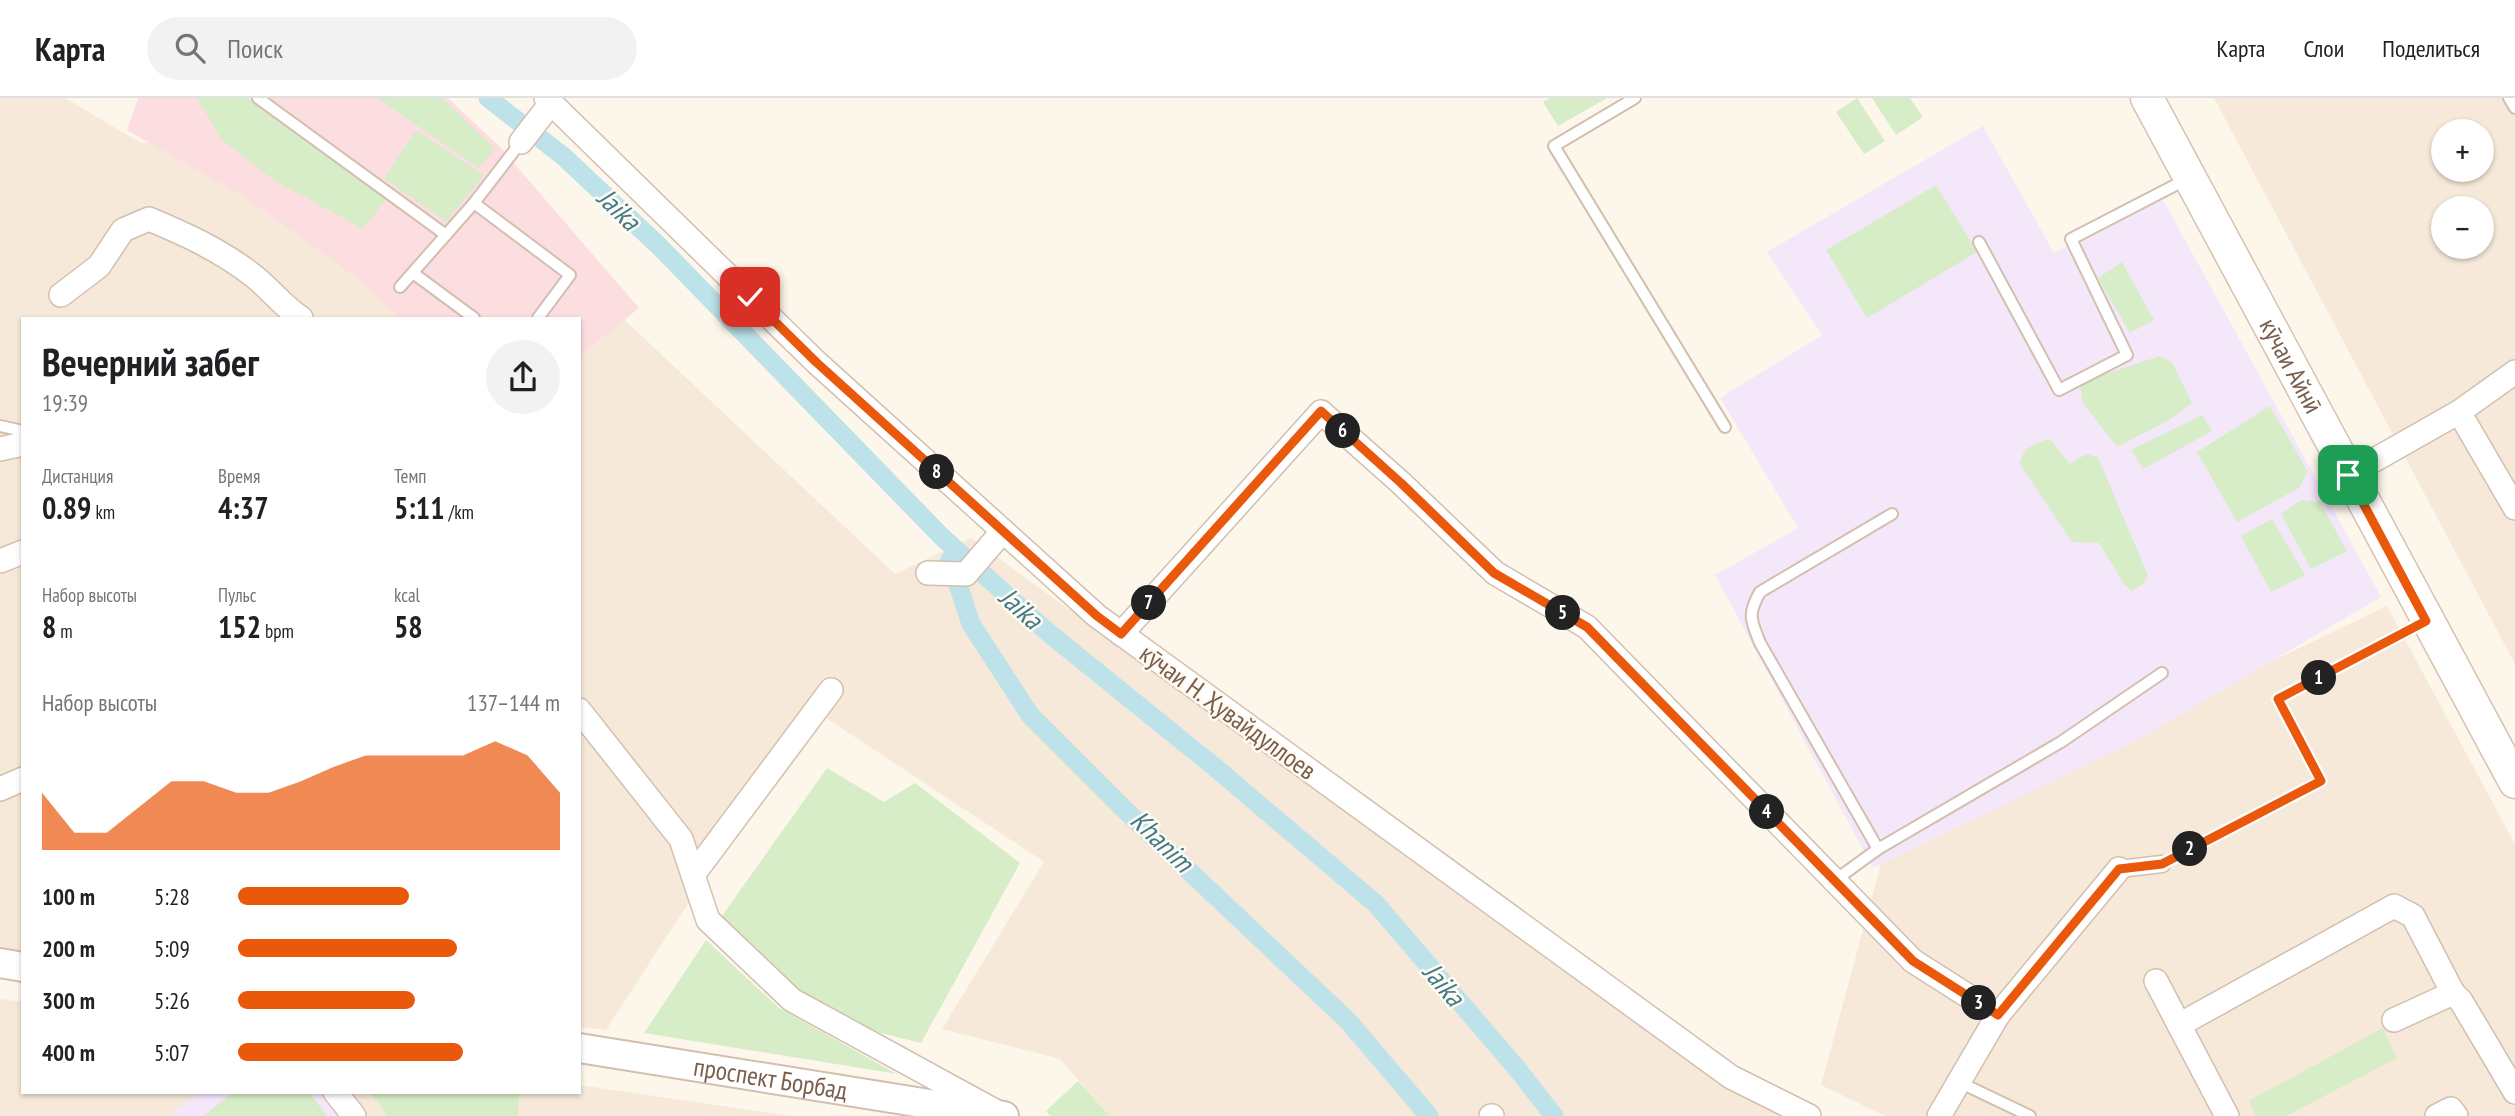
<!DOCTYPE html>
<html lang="ru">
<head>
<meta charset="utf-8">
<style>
  body { margin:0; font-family:"PT Sans Narrow",sans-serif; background:#f2f2f2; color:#202124; height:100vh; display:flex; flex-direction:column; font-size:26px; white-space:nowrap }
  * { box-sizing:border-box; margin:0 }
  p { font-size:23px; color:#757577 }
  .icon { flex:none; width:38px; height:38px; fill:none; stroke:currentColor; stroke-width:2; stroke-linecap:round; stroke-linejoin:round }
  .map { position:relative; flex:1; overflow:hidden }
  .sheet { position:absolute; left:21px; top:219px; width:560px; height:777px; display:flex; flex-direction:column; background:#fff; border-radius:0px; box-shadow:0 2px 5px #0004 }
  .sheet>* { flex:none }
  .controls { position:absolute; left:2431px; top:21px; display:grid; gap:14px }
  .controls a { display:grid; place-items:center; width:63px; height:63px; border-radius:50%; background:#fff; box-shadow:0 2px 5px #0004; font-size:35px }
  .pin { position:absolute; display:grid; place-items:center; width:60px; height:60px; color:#fff; margin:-30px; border-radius:14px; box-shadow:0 4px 10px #0006 }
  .km { position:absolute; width:35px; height:35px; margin:-18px; border-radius:50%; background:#222; color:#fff; font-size:19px; line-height:35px; text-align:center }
  .round { display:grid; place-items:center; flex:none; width:74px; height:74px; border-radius:37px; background:#f2f2f2 }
  .headline { display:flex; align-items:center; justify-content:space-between; height:119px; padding:0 21px }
  h1 { font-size:38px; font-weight:700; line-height:52px }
  .stats { display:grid; grid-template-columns:repeat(3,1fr); gap:10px; height:119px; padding:7px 21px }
  .stats div { display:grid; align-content:center }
  .stats b { font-size:30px; font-weight:700 }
  .stats small { font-size:19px; font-weight:400 }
  .stats p { font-size:19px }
  .chart { height:196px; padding:14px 21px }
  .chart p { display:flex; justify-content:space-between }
  .chart svg { width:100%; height:126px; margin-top:7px; fill:#ea580c; opacity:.7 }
  ul { padding:0 21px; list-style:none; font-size:23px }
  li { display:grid; grid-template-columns:112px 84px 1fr; align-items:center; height:52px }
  li i { height:18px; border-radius:9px; background:#ea580c }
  header { display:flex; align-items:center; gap:42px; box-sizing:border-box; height:98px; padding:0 35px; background:#fff; border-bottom:2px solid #e0e0e0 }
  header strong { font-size:33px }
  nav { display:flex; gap:38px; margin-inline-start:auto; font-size:24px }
  .search { width:490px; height:63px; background:#f2f2f2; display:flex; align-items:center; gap:18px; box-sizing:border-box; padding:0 24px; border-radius:38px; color:#757577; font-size:26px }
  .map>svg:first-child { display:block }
  .residential { fill:#f6e9d9; fill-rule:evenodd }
  .education { fill:#f4e7fa }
  .medical { fill:#fcdee1 }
  .green { fill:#d6edc8 }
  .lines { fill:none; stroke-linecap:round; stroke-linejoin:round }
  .canal { stroke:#bee2e9; stroke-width:19 }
  .service-casing { stroke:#d2bfaf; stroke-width:14 }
  .pedestrian-casing { stroke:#d2bfaf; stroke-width:19 }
  .minor-casing { stroke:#d2bfaf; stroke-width:26 }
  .tertiary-casing { stroke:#d2bfaf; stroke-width:32 }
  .secondary-casing { stroke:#d7c1af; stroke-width:35 }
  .service { stroke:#fff; stroke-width:10 }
  .pedestrian { stroke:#fff; stroke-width:16 }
  .minor { stroke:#fff; stroke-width:23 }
  .tertiary { stroke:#fff; stroke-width:28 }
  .secondary { stroke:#fff; stroke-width:32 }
  .route-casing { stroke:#fff; stroke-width:14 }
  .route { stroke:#ea580c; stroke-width:9 }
  .labels { text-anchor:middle; stroke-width:5; stroke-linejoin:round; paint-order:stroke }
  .street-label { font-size:26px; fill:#7b5d4c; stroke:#fffaf3 }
  .water-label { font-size:28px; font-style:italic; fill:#417b87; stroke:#fffaf3 }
</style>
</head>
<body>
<header>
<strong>Карта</strong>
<div class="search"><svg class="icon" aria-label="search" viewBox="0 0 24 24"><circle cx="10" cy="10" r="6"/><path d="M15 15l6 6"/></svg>Поиск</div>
<nav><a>Карта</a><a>Слои</a><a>Поделиться</a></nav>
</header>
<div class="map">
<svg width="2515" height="1018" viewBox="0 0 2515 1018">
  <rect width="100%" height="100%" fill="#fdf7eb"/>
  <g class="residential">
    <polygon points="0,0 65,0 141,45 416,26 895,476 971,440 1610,905 1812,1018 1110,1018 1060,961 942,931 1044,764 814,612 606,932 579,929 579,220 23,220 23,858 0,855"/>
    <path d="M2214 0H2515V566ZM2443 33H2482V72H2443ZM2443 110H2482V149H2443Z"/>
    <polygon points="2387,508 2515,746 2515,1018 1885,1018 1821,987 1886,747"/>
    <polygon points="0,901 23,904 23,994 579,994 579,987 791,1018 0,1018"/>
  </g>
  <g class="education">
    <polygon points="1983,28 2054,155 2162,100 2381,499 2134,644 1873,770 1715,477 1798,430 1720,300 1822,237 1767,154"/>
    <polygon points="201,994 320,994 339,1018 170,1018"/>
  </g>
  <polygon class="medical" points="138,0 448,0 500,49 639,210 579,259 579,220 401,220 353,177 246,100 127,32"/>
  <g class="green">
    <polygon points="197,0 248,0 388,99 363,131 273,82 221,41"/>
    <polygon points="377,0 442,0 495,51 479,70"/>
    <polygon points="1550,0 1607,0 1558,28 1543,4"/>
    <polygon points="1857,0 1885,43 1864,56 1836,14"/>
    <polygon points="1872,0 1910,0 1923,19 1896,37"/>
    <polygon points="416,32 484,77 446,124 384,80"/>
    <polygon points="1936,87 1977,154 1867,220 1826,152"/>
    <polygon points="2122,164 2154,222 2130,235 2098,180"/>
    <polygon points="2160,258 2172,264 2192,305 2169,322 2117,349 2083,305 2080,288 2099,278"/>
    <polygon points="2270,308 2308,374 2299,390 2237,424 2197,354"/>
    <polygon points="2202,317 2212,333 2143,371 2131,352"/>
    <path d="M2050 341 2070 366 2086 356 2098 359 2148 478 2142 487 2132 493 2124 486 2099 445 2072 444 2020 366C2023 349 2034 345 2050 341Z"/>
    <polygon points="2301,402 2320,404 2347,453 2311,471 2281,416"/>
    <polygon points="2272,421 2305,477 2271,494 2241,438"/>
    <polygon points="827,670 884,704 915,685 1020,765 921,945 873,933 827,912 802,898 719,822"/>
    <polygon points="706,842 779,910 897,976 644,935"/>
    <polygon points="2383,930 2397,960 2286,1018 2256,1018 2249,1003"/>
    <polygon points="1078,983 1110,1018 1050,1018 1046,1013"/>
    <polygon points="234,994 309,994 327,1018 203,1018"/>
    <polygon points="370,994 519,994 518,1018 388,1018"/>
  </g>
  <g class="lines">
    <g class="canal">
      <polyline points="488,0 563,58 660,149 941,438 1050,536 1217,671 1376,806 1519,973 1554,1018"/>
      <polyline points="950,462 971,526 1030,617 1132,719 1348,923 1429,1018"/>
    </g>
    <defs>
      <g id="service">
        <polyline points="258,0 446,137"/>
        <polyline points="1635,0 1554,48 1725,329"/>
        <polyline points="2509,0 2515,10"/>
        <polyline points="474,105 570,177 538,220"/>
        <polyline points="1979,144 2059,292 2127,257 2071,141 2187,81"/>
        <polyline points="413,175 474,220"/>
        <polyline points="400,189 474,105 521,44"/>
        <polyline points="0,328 23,333"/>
        <path d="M1878 751 1760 545C1751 522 1747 517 1760 494L1892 416"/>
        <polyline points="2162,766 2321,683 2278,601 2426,523"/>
        <polyline points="1834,783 1878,751 2061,644 2162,575"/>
        <polyline points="1959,984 2030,1018"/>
      </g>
      <polyline id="pedestrian" points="2119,771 2162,766"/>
      <g id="minor">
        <polyline points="546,0 816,264 1097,518 1731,979 1809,1018"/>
        <polyline points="521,44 551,5"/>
        <path d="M61 197 99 168 123 132 149 121C185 136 220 152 251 176 269 189 282 208 301 220"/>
        <polyline points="2459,314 2515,410"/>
        <polyline points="0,351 23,346"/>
        <polyline points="2348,377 2459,314 2515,274"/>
        <polyline points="0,463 23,454"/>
        <polyline points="928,475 966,476 1003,433"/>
        <polyline points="1121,536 1321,314 1401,385 1495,475 1587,529 1913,863 1998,917"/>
        <polyline points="579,612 681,741 708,822 792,902 995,1013"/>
        <polyline points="0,691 23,681"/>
        <polyline points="693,777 831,592"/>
        <polyline points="2156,883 2227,1018"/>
        <polyline points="2394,922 2453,895 2461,903 2515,994"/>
        <polyline points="2179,927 2394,808 2413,818 2453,895"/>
        <polyline points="335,994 354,1018"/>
        <polyline points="1491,1018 1492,1018"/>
        <polyline points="1939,1018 1998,917 2119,771"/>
        <polyline points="2437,1018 2451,1011 2456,1018"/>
      </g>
      <g id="tertiary">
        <polyline points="0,865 23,869"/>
        <path id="s1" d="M579 950 1004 1018"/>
      </g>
      <g id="secondary">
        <path id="s2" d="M2147 0 2515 684"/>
      </g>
    </defs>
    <use href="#service" class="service-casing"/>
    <use href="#pedestrian" class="pedestrian-casing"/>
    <use href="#minor" class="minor-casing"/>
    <use href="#tertiary" class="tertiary-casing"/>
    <use href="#secondary" class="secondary-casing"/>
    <use href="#service" class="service"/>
    <use href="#pedestrian" class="pedestrian"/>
    <use href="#minor" class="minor"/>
    <use href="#tertiary" class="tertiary"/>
    <use href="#secondary" class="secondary"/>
  </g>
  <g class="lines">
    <defs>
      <polyline id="route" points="750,199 816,264 1097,518 1121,536 1321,313 1401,385 1494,475 1587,529 1913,863 1998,917 2119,771 2162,766 2321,683 2278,601 2426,523 2348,377"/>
    </defs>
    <use href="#route" class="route-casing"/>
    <use href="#route" class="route"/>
  </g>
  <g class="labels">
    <g class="street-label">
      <text dy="9" stroke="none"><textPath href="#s2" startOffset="304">кӯчаи Айнӣ</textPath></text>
      <text transform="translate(1228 614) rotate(36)" y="9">кӯчаи Н. Ҳувайдуллоев</text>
      <text dy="9" stroke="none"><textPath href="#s1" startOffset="194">проспект Борбад</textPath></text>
    </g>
    <g class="water-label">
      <text transform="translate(619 111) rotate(44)" y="10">Jaika</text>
      <text transform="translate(1021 510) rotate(42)" y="10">Jaika</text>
      <text transform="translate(1162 743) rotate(44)" y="10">Khanim</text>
      <text transform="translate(1444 886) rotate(50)" y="10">Jaika</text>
    </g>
  </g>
</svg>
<div class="controls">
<a>+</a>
<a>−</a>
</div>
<div class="pin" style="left:2348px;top:377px;background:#1e9e55"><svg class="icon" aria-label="arrive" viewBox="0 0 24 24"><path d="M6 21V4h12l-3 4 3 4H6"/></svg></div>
<div class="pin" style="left:750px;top:199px;background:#d93025"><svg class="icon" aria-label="check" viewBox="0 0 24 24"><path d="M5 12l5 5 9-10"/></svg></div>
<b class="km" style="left:2319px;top:580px">1</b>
<b class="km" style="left:2190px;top:751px">2</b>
<b class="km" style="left:1979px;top:905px">3</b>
<b class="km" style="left:1767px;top:714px">4</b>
<b class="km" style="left:1563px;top:515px">5</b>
<b class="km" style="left:1343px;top:333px">6</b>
<b class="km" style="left:1149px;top:505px">7</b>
<b class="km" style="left:937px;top:374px">8</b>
<section class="sheet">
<div class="headline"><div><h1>Вечерний забег</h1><p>19:39</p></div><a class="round"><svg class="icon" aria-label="share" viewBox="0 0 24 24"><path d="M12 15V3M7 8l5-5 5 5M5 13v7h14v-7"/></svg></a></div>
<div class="stats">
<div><p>Дистанция</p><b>0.89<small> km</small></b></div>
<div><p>Время</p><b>4:37</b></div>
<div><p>Темп</p><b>5:11<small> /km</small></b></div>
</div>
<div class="stats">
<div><p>Набор высоты</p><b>8<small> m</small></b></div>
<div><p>Пульс</p><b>152<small> bpm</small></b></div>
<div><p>kcal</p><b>58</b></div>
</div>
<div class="chart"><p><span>Набор высоты</span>137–144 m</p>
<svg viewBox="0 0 160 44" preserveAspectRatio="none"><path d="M0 44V24L10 38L20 38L30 29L40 20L50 20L60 24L70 24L80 20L90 15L100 11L110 11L120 11L130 11L140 6L150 11L160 24V44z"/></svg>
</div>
<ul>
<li><b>100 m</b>5:28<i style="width:53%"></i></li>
<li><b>200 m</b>5:09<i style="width:68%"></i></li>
<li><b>300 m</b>5:26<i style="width:55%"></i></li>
<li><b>400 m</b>5:07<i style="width:70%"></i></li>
</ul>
</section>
</div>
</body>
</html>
